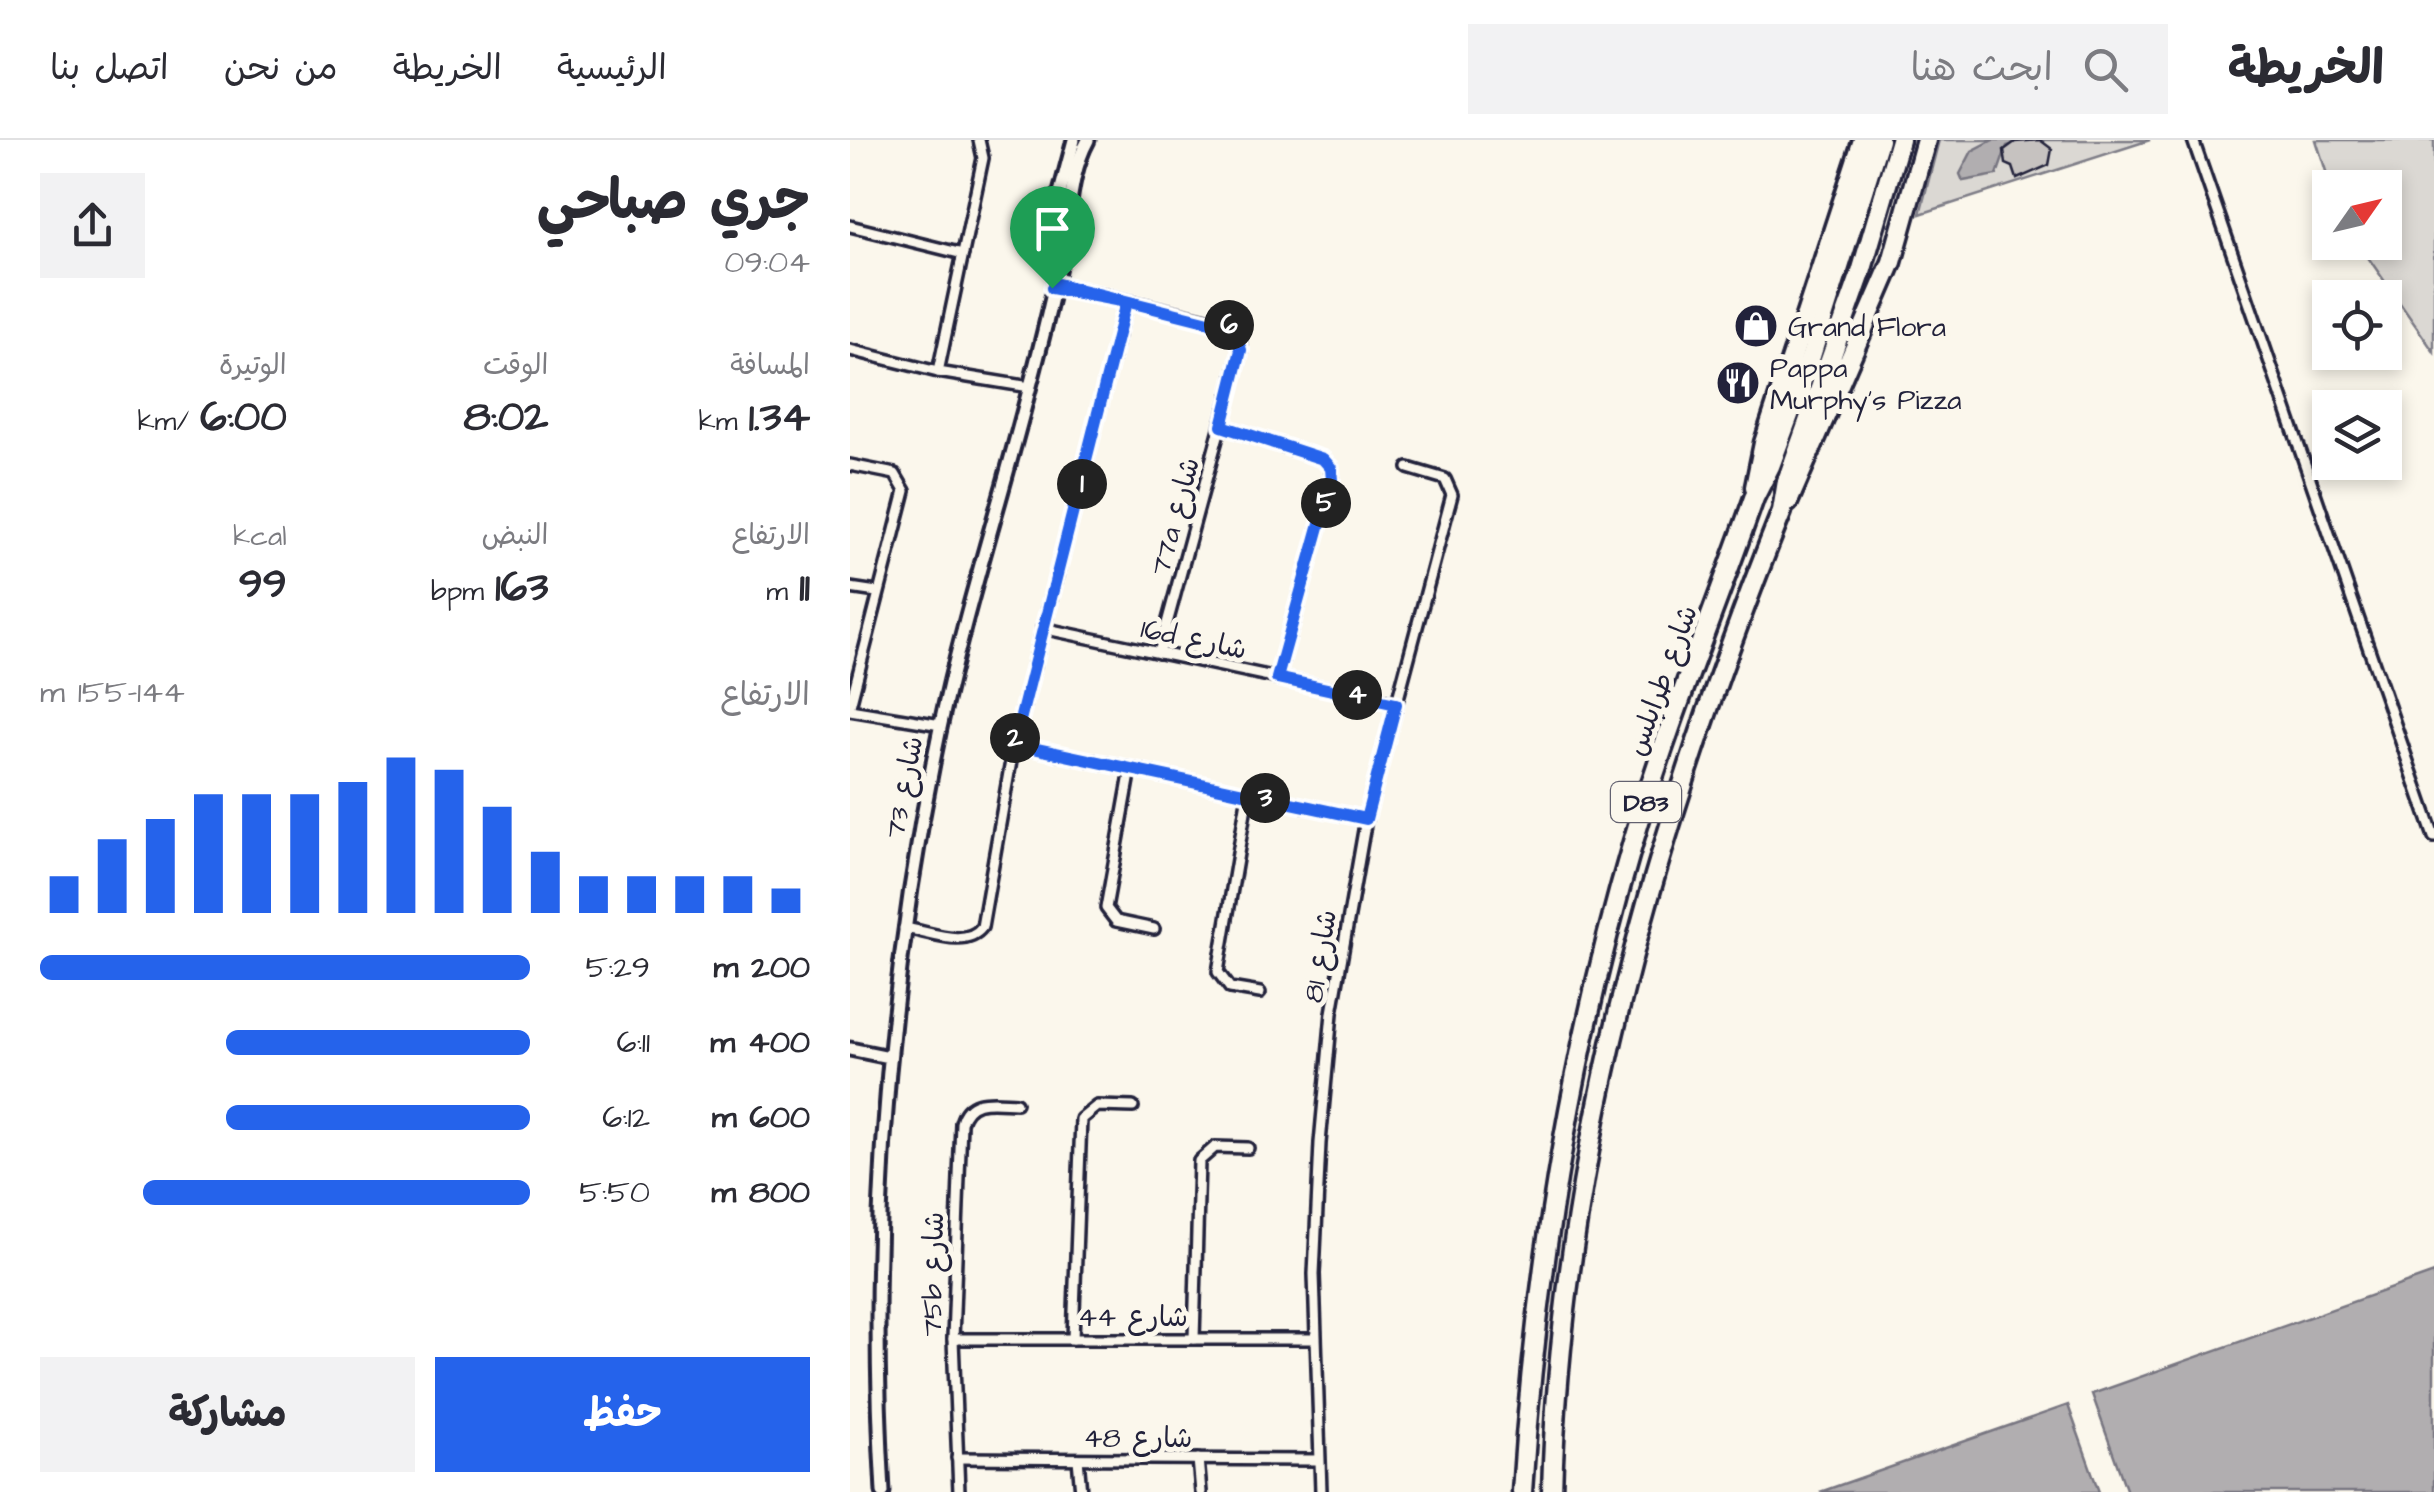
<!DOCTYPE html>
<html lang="ar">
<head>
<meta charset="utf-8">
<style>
  body { margin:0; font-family:"Architects Daughter","Playpen Sans Arabic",sans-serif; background:#f2f2f3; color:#2b2b33; direction:rtl; height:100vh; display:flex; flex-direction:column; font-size:38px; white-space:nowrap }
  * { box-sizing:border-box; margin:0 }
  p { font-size:32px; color:#7c7c81 }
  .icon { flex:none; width:55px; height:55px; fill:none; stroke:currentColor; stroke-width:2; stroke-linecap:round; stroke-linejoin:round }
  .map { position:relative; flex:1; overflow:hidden; direction:ltr }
  .side { display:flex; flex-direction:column; background:#fff; width:850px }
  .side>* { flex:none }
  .needle { width:65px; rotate:56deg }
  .buttons { position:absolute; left:1462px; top:30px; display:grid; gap:20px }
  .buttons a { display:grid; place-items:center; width:90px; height:90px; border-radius:0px; background:#fff; box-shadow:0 5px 15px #0003; font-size:50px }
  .pin { position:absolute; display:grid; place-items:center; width:85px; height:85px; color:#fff; margin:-102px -42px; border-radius:50% 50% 50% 0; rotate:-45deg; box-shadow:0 0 10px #0007 }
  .pin .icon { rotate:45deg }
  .km { position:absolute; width:50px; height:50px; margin:-25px; border-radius:50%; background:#222; color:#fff; font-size:28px; line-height:50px; text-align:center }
  .round { display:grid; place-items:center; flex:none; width:105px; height:105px; border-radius:0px; background:#f2f2f3 }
  .summary { display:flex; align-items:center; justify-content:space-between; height:170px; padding:0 40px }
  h1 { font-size:55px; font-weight:700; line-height:75px }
  .metrics { display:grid; grid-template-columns:repeat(3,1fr); gap:15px; height:170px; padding:10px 40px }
  .metrics div { display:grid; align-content:center }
  .metrics b { font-size:42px; font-weight:700 }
  .metrics small { font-size:28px; font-weight:400 }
  .metrics p { font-size:28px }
  .chart { height:280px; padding:20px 40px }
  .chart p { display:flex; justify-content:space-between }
  .chart svg { width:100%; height:180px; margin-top:10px; stroke:#2563eb; stroke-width:6 }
  .primary-button { display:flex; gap:20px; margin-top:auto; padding:20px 40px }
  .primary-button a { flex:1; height:115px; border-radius:0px; background:#2563eb; color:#fff; font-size:40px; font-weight:700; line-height:115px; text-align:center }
  .primary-button a+a { background:#f2f2f3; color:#2b2b33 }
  ul { padding:0 40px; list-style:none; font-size:32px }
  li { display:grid; grid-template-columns:160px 120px 1fr; align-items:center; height:75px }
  li i { height:25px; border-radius:12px; background:#2563eb }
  header { display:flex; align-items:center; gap:60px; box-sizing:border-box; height:140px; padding:0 50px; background:#fff; border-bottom:2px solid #e1e1e2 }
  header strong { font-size:48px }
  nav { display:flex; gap:55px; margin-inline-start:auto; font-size:35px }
  .search { width:700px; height:90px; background:#f2f2f3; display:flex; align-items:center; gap:25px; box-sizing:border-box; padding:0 35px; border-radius:0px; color:#7c7c81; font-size:38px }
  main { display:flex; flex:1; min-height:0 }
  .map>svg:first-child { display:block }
  .green { fill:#dbd8d3; stroke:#7e7d87; stroke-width:2.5 }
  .water { fill:#b1aeb0; stroke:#787681; stroke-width:2.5 }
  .building { fill:#c6c2c0; stroke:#22223b; stroke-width:2.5 }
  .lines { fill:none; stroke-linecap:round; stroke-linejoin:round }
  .minor-casing { stroke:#22223b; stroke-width:16 }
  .tertiary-casing { stroke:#22223b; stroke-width:19 }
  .motorway-casing { stroke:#22223b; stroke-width:25 }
  .minor { stroke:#fbf7ec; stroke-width:9 }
  .tertiary { stroke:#fbf7ec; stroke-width:11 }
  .motorway { stroke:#fbf7ec; stroke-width:18 }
  .route-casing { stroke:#fff; stroke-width:20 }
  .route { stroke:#2563eb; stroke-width:12 }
  .labels { text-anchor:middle; stroke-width:10; stroke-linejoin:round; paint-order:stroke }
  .shield { fill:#fbf7ec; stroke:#636270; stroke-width:2.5 }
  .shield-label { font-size:25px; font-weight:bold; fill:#22223b }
  .poi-label { font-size:28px; fill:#22223b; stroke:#fbf7ec; text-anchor:start }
  .street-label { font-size:28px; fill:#22223b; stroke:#fbf7ec }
</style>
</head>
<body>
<header>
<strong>الخريطة</strong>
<div class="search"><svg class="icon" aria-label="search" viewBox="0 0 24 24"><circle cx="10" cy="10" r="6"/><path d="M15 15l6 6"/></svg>ابحث هنا</div>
<nav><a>الرئيسية</a><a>الخريطة</a><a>من نحن</a><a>اتصل بنا</a></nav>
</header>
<main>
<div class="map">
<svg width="1584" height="1352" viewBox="0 0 1584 1352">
  <rect width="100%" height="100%" fill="#fbf7ec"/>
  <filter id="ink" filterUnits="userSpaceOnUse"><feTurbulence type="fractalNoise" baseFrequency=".01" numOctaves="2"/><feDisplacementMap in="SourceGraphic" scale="20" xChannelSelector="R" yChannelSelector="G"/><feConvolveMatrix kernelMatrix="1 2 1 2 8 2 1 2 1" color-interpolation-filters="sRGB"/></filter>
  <g filter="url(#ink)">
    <g class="green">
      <polygon points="1089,0 1300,0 1070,74"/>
      <polygon points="1466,0 1584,0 1584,212 1508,103 1535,102 1535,48 1481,47"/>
    </g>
    <g class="water">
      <polygon points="1143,0 1178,0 1157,6 1147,35 1113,41 1110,34 1122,11"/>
      <polygon points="1584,1133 1584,1352 1277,1352 1242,1254"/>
      <polygon points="1218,1265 1249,1352 970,1352"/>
    </g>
    <polygon class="building" points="1190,0 1202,9 1199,25 1167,39 1163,27 1156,24 1154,10 1165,2"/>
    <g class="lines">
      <defs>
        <g id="minor">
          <polyline points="1343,0 1584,697"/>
          <polyline points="0,86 113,114"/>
          <polyline points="203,143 378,184 390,198 391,211 309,513"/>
          <polyline points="0,210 88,232 180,247"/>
          <polyline points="88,232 133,18 129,0"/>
          <polyline points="372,286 473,319 481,328 482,341 427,538"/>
          <polyline points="0,325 45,334 55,351 0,566"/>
          <polyline points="0,448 27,452"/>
          <polyline points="192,488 546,563"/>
          <polyline points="0,570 91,585"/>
          <polyline points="164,604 516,679"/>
          <polyline points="281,629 256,768 266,781 304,789"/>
          <polyline points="398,654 368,832 380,848 410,853"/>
          <path d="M54 788C78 791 116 809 132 787L164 604 276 163"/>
          <polyline points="103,1199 464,1199"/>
          <polyline points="223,1199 231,979 247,966 283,967"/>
          <polyline points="344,1199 349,1021 365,1007 398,1008"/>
          <polyline points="107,1318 469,1320"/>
          <polyline points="228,1319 231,1352"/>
          <polyline points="348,1319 351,1352"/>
          <path d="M109 1352 103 1199 111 983C118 956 143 962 166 963"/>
          <polyline points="471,1352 464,1134 470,1003 482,873 516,679 602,355 595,339 558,328"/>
        </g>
        <g id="tertiary">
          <polyline points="204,119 207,64 224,0"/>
          <polyline points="0,909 39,917"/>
          <path d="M33 1352C18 1097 37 843 89 593 113 477 150 364 179 250 192 201 204 152 214 102 220 69 221 31 238 0"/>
        </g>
        <g id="motorway">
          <polyline points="905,347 914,303 1013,0"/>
          <polyline points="938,362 1042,122 1076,0"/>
          <path d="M672 1352C686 1131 721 914 783 702 817 585 864 472 904 358L920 326 961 216 1029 0"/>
          <path d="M702 1352C711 1014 807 683 932 371L937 341 1010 136 1050 0"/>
        </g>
      </defs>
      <use href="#minor" class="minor-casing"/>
      <use href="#tertiary" class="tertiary-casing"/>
      <use href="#motorway" class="motorway-casing"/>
      <use href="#minor" class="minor"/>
      <use href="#tertiary" class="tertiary"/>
      <use href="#motorway" class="motorway"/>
    </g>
  </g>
  <g class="lines" filter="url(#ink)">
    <defs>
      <polyline id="route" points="202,148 276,162 164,604 516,679 546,564 427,538 482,340 481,328 473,319 372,286 391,210 383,188 204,143 202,148"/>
    </defs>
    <use href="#route" class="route-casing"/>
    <use href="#route" class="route"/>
  </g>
  <defs>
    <symbol id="shop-disc" viewBox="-11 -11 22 22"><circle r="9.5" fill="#22223b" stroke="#fbf7ec"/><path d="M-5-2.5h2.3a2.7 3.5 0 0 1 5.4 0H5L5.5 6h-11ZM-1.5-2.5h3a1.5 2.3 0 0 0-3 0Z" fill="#fff"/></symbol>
    <symbol id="restaurant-disc" viewBox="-11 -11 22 22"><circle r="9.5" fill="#22223b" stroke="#fbf7ec"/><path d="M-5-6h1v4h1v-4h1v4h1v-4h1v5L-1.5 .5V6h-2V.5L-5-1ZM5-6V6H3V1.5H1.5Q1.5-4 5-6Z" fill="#fff"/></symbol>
  </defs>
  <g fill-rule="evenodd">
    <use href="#shop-disc" x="881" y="161" width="50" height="50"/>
    <use href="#restaurant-disc" x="863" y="218" width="50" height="50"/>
  </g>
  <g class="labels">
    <rect class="shield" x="761" y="642" width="70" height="40" rx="8"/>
    <g class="shield-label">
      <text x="796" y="671">D83</text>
    </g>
    <g class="poi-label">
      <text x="938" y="196">Grand Flora</text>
      <text x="920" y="237">Pappa<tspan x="920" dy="32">Murphy's Pizza</tspan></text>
    </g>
    <g class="street-label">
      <text transform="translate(324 376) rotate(-75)" y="10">77a شارع</text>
      <text transform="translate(344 498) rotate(12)" y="10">16d شارع</text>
      <text transform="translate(811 540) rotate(-70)" y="10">شارع طرابلس</text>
      <text transform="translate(53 647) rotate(-79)" y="10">شارع 73</text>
      <text transform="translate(469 816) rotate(-81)" y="10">شارع 81</text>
      <text transform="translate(82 1134) rotate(-89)" y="10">75b شارع</text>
      <text x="283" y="1186">شارع 44</text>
      <text x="288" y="1307">شارع 48</text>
    </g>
  </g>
</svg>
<div class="buttons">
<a><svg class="needle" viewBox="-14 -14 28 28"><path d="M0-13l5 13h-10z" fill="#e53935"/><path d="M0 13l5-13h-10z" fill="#7c7c81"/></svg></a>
<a><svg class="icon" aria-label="locate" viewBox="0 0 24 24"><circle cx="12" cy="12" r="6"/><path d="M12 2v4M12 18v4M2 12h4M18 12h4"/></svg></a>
<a><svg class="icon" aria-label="layers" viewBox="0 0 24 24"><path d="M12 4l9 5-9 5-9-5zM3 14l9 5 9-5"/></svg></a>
</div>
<div class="pin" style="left:202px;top:148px;background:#1e9e55"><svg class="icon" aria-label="arrive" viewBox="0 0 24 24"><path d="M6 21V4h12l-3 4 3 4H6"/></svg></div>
<b class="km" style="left:232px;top:344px">1</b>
<b class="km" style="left:165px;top:598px">2</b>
<b class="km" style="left:415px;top:658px">3</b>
<b class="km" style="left:507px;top:555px">4</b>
<b class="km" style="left:476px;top:363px">5</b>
<b class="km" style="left:379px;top:185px">6</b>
</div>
<section class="side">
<div class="summary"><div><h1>جري صباحي</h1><p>09:04</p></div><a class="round"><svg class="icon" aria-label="share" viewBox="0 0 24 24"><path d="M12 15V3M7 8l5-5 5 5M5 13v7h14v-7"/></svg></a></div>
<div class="metrics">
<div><p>المسافة</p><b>1.34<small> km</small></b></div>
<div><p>الوقت</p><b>8:02</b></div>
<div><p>الوتيرة</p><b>6:00<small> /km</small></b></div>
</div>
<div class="metrics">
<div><p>الارتفاع</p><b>11<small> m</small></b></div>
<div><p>النبض</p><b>163<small> bpm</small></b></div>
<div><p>kcal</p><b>99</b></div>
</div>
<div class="chart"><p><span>الارتفاع</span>144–155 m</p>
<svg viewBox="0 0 160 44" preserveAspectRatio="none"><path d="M5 44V35M15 44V26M25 44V21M35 44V15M45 44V15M55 44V15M65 44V12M75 44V6M85 44V9M95 44V18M105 44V29M115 44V35M125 44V35M135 44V35M145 44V35M155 44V38"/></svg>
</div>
<ul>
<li><b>200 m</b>5:29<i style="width:100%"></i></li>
<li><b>400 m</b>6:11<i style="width:62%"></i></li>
<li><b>600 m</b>6:12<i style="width:62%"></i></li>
<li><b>800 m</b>5:50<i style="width:79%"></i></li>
</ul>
<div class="primary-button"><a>حفظ</a><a>مشاركة</a></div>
</section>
</main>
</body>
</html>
